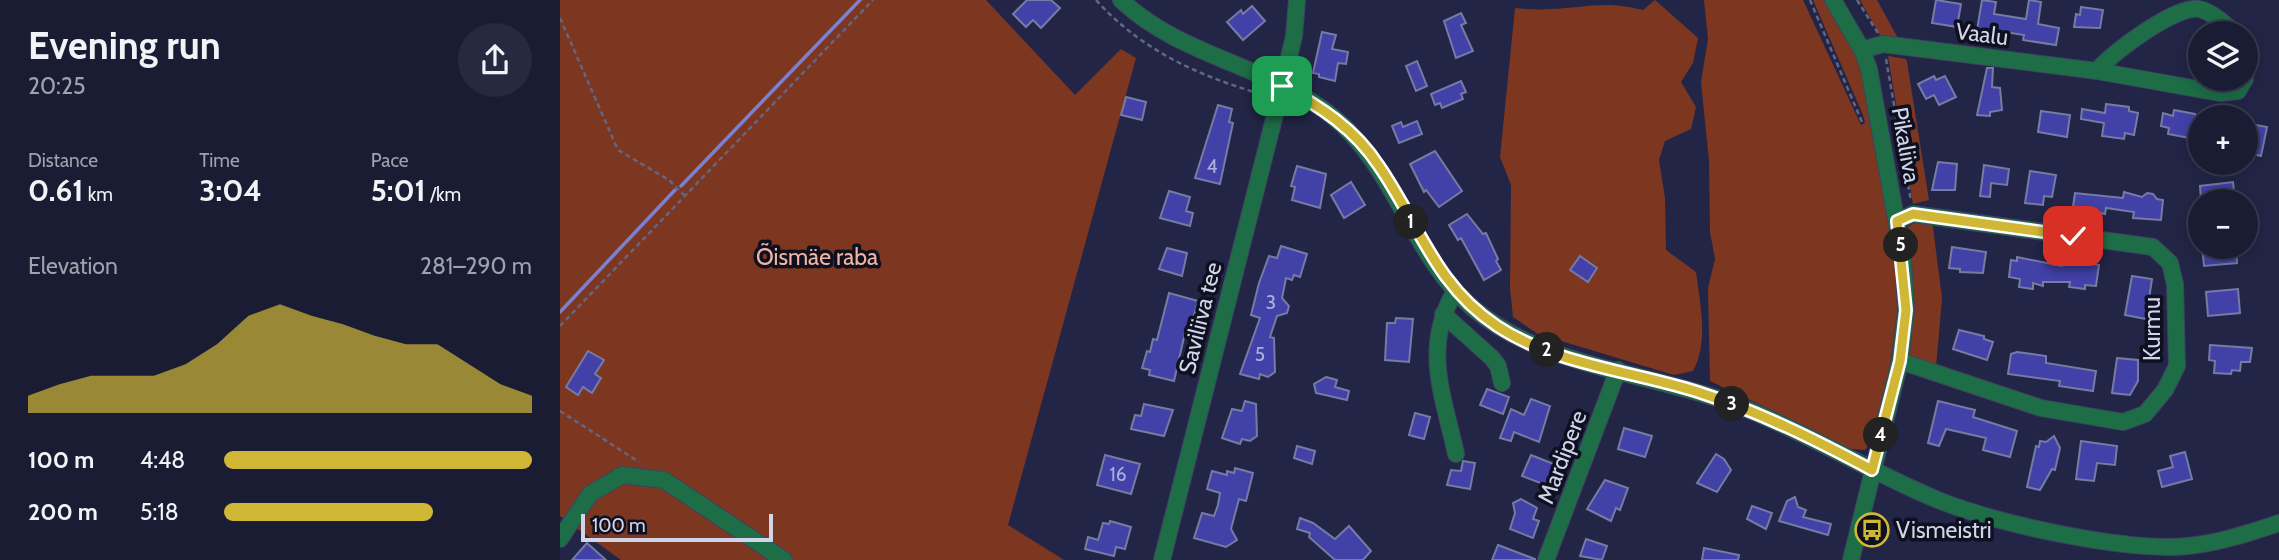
<!DOCTYPE html>
<html lang="en">
<head>
<meta charset="utf-8">
<style>
  body { margin:0; font-family:Cabin,sans-serif; background:#272940; color:#f1f3f6; height:100vh; display:flex; flex-direction:column; font-size:26px; white-space:nowrap }
  * { box-sizing:border-box; margin:0 }
  p { font-size:23px; color:#9fa1ac }
  .icon { flex:none; width:38px; height:38px; fill:none; stroke:currentColor; stroke-width:2; stroke-linecap:round; stroke-linejoin:round }
  .map { position:relative; flex:1; overflow:hidden }
  .drawer { display:flex; flex-direction:column; background:#1a1c34; width:560px }
  .drawer>* { flex:none }
  .fabs { position:absolute; left:1628px; top:21px; display:grid; gap:14px }
  .fabs a { display:grid; place-items:center; width:70px; height:70px; border-radius:50%; background:#1a1c34; box-shadow:0 4px 18px #0003,0 0 0 2px #383a4f; font-size:35px }
  .scale { position:absolute; left:21px; bottom:18px; width:192px; box-sizing:border-box; padding-left:7px; border:4px solid #d1d5ea; border-top:0; font-size:19px; line-height:24px; white-space:nowrap; color:#d1d5ea; -webkit-text-stroke:5px #0f101f; paint-order:stroke }
  .pin { position:absolute; display:grid; place-items:center; width:60px; height:60px; color:#fff; margin:-30px; border-radius:14px; box-shadow:0 4px 10px #0006 }
  .km { position:absolute; width:35px; height:35px; margin:-18px; border-radius:50%; background:#222; color:#fff; font-size:19px; line-height:35px; text-align:center }
  .round { display:grid; place-items:center; flex:none; width:74px; height:74px; border-radius:37px; background:#272940 }
  .overview { display:flex; align-items:center; justify-content:space-between; height:119px; padding:0 28px }
  h1 { font-size:38px; font-weight:700; line-height:52px }
  .metrics { display:grid; grid-template-columns:repeat(3,1fr); gap:10px; height:119px; padding:7px 28px }
  .metrics div { display:grid; align-content:center }
  .metrics b { font-size:30px; font-weight:700 }
  .metrics small { font-size:19px; font-weight:400 }
  .metrics p { font-size:19px }
  .chart { height:196px; padding:14px 28px }
  .chart p { display:flex; justify-content:space-between }
  .chart svg { width:100%; height:126px; margin-top:7px; fill:#d0b736; opacity:.7 }
  ul { padding:0 28px; list-style:none; font-size:23px }
  li { display:grid; grid-template-columns:112px 84px 1fr; align-items:center; height:52px }
  li i { height:18px; border-radius:9px; background:#d0b736 }
  main { display:flex; flex:1; min-height:0 }
  .map>svg:first-child { display:block }
  .green { fill:#7d3721 }
  .lines { fill:none; stroke-linecap:round; stroke-linejoin:round }
  .stream { stroke:#7c80d0; stroke-width:3.5 }
  .building { fill:#4241a8; stroke:#767ba3; stroke-width:2 }
  .minor-casing { stroke:#3e4160; stroke-width:18 }
  .path { stroke:#636683; stroke-width:2.5; stroke-dasharray:5 3.5; stroke-linecap:butt }
  .minor { stroke:#1d6e47; stroke-width:16 }
  .route-casing { stroke:#fff; stroke-width:14 }
  .route { stroke:#d0b736; stroke-width:9 }
  .labels { text-anchor:middle; stroke-width:7; stroke-linejoin:round; paint-order:stroke }
  .number-label { font-size:19px; fill:#adb0da }
  .street-label { font-size:23px; fill:#d1d5ea; stroke:#0f101f }
  .park-label { font-size:23px; fill:#f1b4a1; stroke:#0f101f }
  .poi-label { font-size:23px; fill:#d1d5ea; stroke:#0f101f; text-anchor:start }
</style>
</head>
<body>
<main>
<section class="drawer">
<div class="overview"><div><h1>Evening run</h1><p>20:25</p></div><a class="round"><svg class="icon" aria-label="share" viewBox="0 0 24 24"><path d="M12 15V3M7 8l5-5 5 5M5 13v7h14v-7"/></svg></a></div>
<div class="metrics">
<div><p>Distance</p><b>0.61<small> km</small></b></div>
<div><p>Time</p><b>3:04</b></div>
<div><p>Pace</p><b>5:01<small> /km</small></b></div>
</div>
<div class="chart"><p><span>Elevation</span>281–290 m</p>
<svg viewBox="0 0 160 44" preserveAspectRatio="none"><path d="M0 44V38L10 34L20 31L30 31L40 31L50 27L60 20L70 10L80 6L90 10L100 13L110 17L120 20L130 20L140 27L150 34L160 38V44z"/></svg>
</div>
<ul>
<li><b>100 m</b>4:48<i style="width:100%"></i></li>
<li><b>200 m</b>5:18<i style="width:68%"></i></li>
</ul>
</section>
<div class="map">
<svg width="1719" height="560" viewBox="0 0 1719 560">
  <rect width="100%" height="100%" fill="#222546"/>
  <g class="green">
    <polygon points="0,0 426,0 515,95 561,49 576,58 448,525 504,560 61,560 0,516"/>
    <path d="M1095 0 1138 38 1133 63 1121 82 1136 107 1131 129 1105 141 1099 160 1105 198 1106 250 1136 272C1140 304 1149 342 1133 371L1114 375 978 334 953 317 950 288 951 185 940 157 955 8C966 9 977 10 989 9 1028 8 1041 0 1083 10Z"/>
    <polygon points="1144,0 1243,0 1301,125 1305,123 1303,115 1253,0 1265,0 1298,55 1306,79 1335,247 1339,299 1330,366 1314,437 1305,450 1283,448 1251,429 1150,381 1148,288 1155,259 1150,232 1149,161 1141,82 1148,39"/>
    <polygon points="1300,0 1317,0 1340,42 1322,39"/>
    <polygon points="1328,56 1346,59 1347,62 1369,200 1353,204"/>
    <polygon points="1372,220 1382,298 1376,367 1346,354 1345,239 1348,227 1358,221"/>
  </g>
  <g class="lines">
    <g class="stream">
      <polyline points="121,186 300,0"/>
      <polyline points="0,312 115,190"/>
    </g>
  </g>
  <g class="building">
    <polygon points="467,0 491,0 500,8 481,28 473,20 466,27 453,14"/>
    <polygon points="1376,0 1401,4 1397,27 1372,23"/>
    <polygon points="1422,0 1436,2 1434,14 1466,19 1469,0 1481,2 1478,24 1499,28 1496,45 1463,40 1464,35 1438,31 1437,39 1416,36"/>
    <polygon points="692,6 705,21 683,40 667,22 681,10 683,14"/>
    <polygon points="1521,7 1543,10 1540,28 1514,27 1516,14 1520,15"/>
    <polygon points="901,13 906,23 901,25 913,51 896,58 884,21"/>
    <polygon points="762,32 776,35 772,49 788,52 786,64 778,63 775,81 759,77 759,74 753,73"/>
    <polygon points="857,61 867,86 856,91 846,66"/>
    <polygon points="1427,68 1433,68 1432,87 1440,88 1442,110 1430,112 1430,116 1417,115"/>
    <polygon points="1374,76 1376,80 1385,76 1396,97 1379,105 1374,95 1366,99 1358,84"/>
    <polygon points="901,81 906,92 901,94 903,99 882,108 880,103 875,105 871,94"/>
    <polygon points="566,97 586,102 582,120 561,115"/>
    <polygon points="1546,104 1569,107 1569,111 1578,113 1574,135 1565,133 1564,139 1542,136 1544,123 1521,119 1522,109 1545,113"/>
    <polygon points="658,105 672,109 669,122 673,123 660,184 635,178"/>
    <polygon points="1614,110 1635,114 1640,119 1640,134 1636,133 1635,139 1608,134 1609,128 1601,126 1603,113 1613,116"/>
    <polygon points="1481,111 1510,115 1507,137 1478,132"/>
    <polygon points="857,121 862,134 839,143 832,126 841,122 843,127"/>
    <polygon points="1691,124 1707,127 1701,156 1685,152 1685,132 1689,133"/>
    <polygon points="875,151 902,191 879,207 866,190 864,192 850,164"/>
    <polygon points="1378,162 1397,164 1395,190 1372,190"/>
    <polygon points="1424,165 1449,169 1447,185 1431,183 1430,197 1420,196"/>
    <polygon points="737,166 766,174 760,208 732,200 735,187 731,186"/>
    <polygon points="1470,171 1496,175 1492,197 1484,196 1483,205 1465,203"/>
    <polygon points="791,182 805,205 784,218 771,195"/>
    <polygon points="1673,182 1675,201 1641,201 1640,186"/>
    <polygon points="609,191 630,197 626,211 633,213 630,226 600,218"/>
    <polygon points="1564,192 1582,197 1587,193 1593,194 1597,199 1603,200 1601,220 1573,218 1574,212 1546,208 1545,214 1513,207 1515,193 1563,198"/>
    <polygon points="907,214 923,234 926,233 938,259 936,261 941,270 924,280 901,238 898,240 889,225"/>
    <polygon points="721,246 747,254 740,277 734,275 732,280 726,278 722,298 729,306 727,313 717,316 710,337 714,338 715,372 708,377 700,374 699,379 680,374 700,318 691,315 699,283 709,256 717,258"/>
    <polygon points="1392,247 1426,252 1423,273 1400,272 1400,269 1389,268"/>
    <polygon points="1642,247 1676,247 1677,263 1644,266"/>
    <polygon points="607,248 627,253 622,276 599,269"/>
    <polygon points="1020,256 1037,268 1028,282 1010,270"/>
    <polygon points="1457,257 1502,266 1503,260 1510,261 1510,257 1533,260 1533,264 1539,265 1536,286 1525,285 1525,289 1509,287 1510,282 1483,282 1483,286 1473,283 1473,289 1459,287 1460,279 1449,277 1451,260 1457,261"/>
    <polygon points="1572,276 1592,279 1586,319 1565,315"/>
    <polygon points="1678,289 1680,313 1648,316 1646,292"/>
    <polygon points="609,293 638,301 629,334 625,333 614,381 589,375 590,370 582,368 587,351 590,352 593,339 597,340"/>
    <polygon points="836,318 853,319 849,362 825,360 827,323 835,323"/>
    <polygon points="1399,330 1424,336 1424,339 1433,342 1427,360 1393,349"/>
    <polygon points="1650,345 1692,348 1690,362 1681,362 1680,371 1672,370 1671,374 1654,373 1655,361 1649,360"/>
    <polygon points="28,351 44,360 35,374 41,378 32,393 23,387 18,395 6,387"/>
    <polygon points="1457,352 1486,356 1486,363 1536,371 1533,391 1499,386 1500,381 1448,374 1451,354"/>
    <polygon points="1557,358 1578,360 1578,381 1570,395 1552,393"/>
    <polygon points="766,377 777,380 775,387 789,391 787,400 756,393 754,384"/>
    <polygon points="927,389 949,397 943,414 920,405"/>
    <polygon points="971,399 990,406 979,442 954,432 951,441 940,438 951,409 964,415"/>
    <polygon points="685,401 696,404 697,436 690,441 682,439 680,444 662,438 672,409 682,411"/>
    <polygon points="1378,401 1415,410 1413,417 1457,431 1450,457 1423,450 1426,438 1386,429 1379,446 1368,443"/>
    <polygon points="584,404 613,410 604,436 571,429 575,415 581,416"/>
    <polygon points="855,413 870,417 864,439 849,435"/>
    <polygon points="1064,428 1092,436 1085,457 1058,449"/>
    <polygon points="1494,436 1500,448 1495,470 1492,469 1480,490 1467,487 1476,446 1479,447 1480,441 1486,442"/>
    <polygon points="1521,441 1557,446 1555,465 1537,463 1534,481 1516,479"/>
    <polygon points="737,446 755,451 752,464 734,458"/>
    <polygon points="1625,452 1632,479 1602,487 1598,471 1613,467 1610,456"/>
    <polygon points="1156,454 1164,459 1171,470 1157,492 1137,483"/>
    <polygon points="545,455 580,464 571,494 537,485"/>
    <polygon points="971,455 1004,468 996,489 962,476"/>
    <polygon points="903,461 915,463 910,489 887,485 891,470 901,471"/>
    <polygon points="675,468 693,473 686,501 679,499 671,529 677,540 666,547 634,538 642,513 654,516 658,505 660,493 647,489 652,471 667,475 667,471 674,473"/>
    <polygon points="1045,480 1068,488 1060,510 1056,508 1051,521 1027,509"/>
    <polygon points="1235,497 1238,507 1246,510 1243,517 1271,524 1268,535 1219,521 1227,501"/>
    <polygon points="961,499 977,508 973,519 979,521 973,538 950,529 955,513 953,503"/>
    <polygon points="1192,506 1212,513 1206,529 1187,519"/>
    <polygon points="740,518 753,523 775,539 789,526 811,551 803,560 775,560 749,537 750,533 737,529"/>
    <polygon points="550,521 571,527 565,549 556,547 554,556 525,549 528,537 538,540 543,523 549,524"/>
    <polygon points="1026,539 1047,546 1042,560 1020,556"/>
    <polygon points="27,543 46,560 12,560"/>
    <polygon points="938,545 975,559 975,560 932,560"/>
    <polygon points="1144,548 1179,555 1178,560 1142,560"/>
  </g>
  <g class="lines">
    <defs>
      <g id="minor">
        <path d="M561 0C621 57 708 65 772 116 837 168 851 256 914 309 986 368 1087 372 1171 403 1243 430 1308 471 1378 500 1438 524 1565 552 1628 546 1659 543 1689 533 1719 523"/>
        <polyline points="1273,0 1302,50 1309,69 1343,258 1346,310 1340,361 1291,560"/>
        <polyline points="1685,43 1688,58 1685,78"/>
        <polyline points="1302,50 1323,44 1537,71 1660,93 1678,91 1685,79"/>
        <path d="M1537 71C1551 53 1616 5 1639 9 1651 11 1666 25 1675 33"/>
        <polyline points="1337,221 1353,214 1593,247 1610,263 1615,284 1617,366 1605,390 1585,414 1563,422 1481,408 1340,361"/>
        <path d="M895 291C862 348 883 394 896 454"/>
        <polyline points="883,314 932,358 938,366 942,383"/>
        <polyline points="0,539 30,494 62,475 104,480 224,560"/>
        <polyline points="602,560 719,99 734,36 737,0"/>
        <polyline points="986,560 1058,370"/>
      </g>
    </defs>
    <use href="#minor" class="minor-casing"/>
    <g class="path">
      <path d="M536 0C582 51 639 76 704 95"/>
      <polyline points="1250,0 1302,122"/>
      <polyline points="1297,0 1318,33"/>
      <polyline points="0,18 58,150 109,180 124,195"/>
      <polyline points="1326,59 1351,201"/>
      <polyline points="0,326 313,0"/>
      <polyline points="0,411 79,462"/>
    </g>
    <use href="#minor" class="minor"/>
  </g>
  <g class="lines">
    <defs>
      <path id="route" d="M722 86C760 106 795 129 819 166 859 224 875 285 937 326 996 365 1072 371 1138 392 1200 412 1256 440 1312 470L1340 361 1346 310 1337 221 1353 214 1513 236"/>
    </defs>
    <use href="#route" class="route-casing"/>
    <use href="#route" class="route"/>
  </g>
  <defs>
    <symbol id="bus-ring" viewBox="-11 -11 22 22"><circle r="9.5" fill="#0f101f" stroke="#d0b736" stroke-width="1.5"/><path d="M-5-6H5V4H4V6H2V4H-2V6H-4V4H-5ZM-3.5-4V0h7V-4ZM-3.5 1.2v1.5H-2V1.2ZM2 1.2v1.5H3.5V1.2Z" fill="#d0b736"/></symbol>
  </defs>
  <g fill-rule="evenodd">
    <use href="#bus-ring" x="1293" y="511" width="38" height="38"/>
  </g>
  <g class="labels">
    <g class="number-label">
      <text x="652" y="173">4</text>
      <text x="711" y="309">3</text>
      <text x="700" y="361">5</text>
      <text x="558" y="481">16</text>
    </g>
    <g class="street-label">
      <text transform="translate(1422 34) rotate(7)" y="8">Vaalu</text>
      <text transform="translate(1346 145) rotate(80)" y="8">Pikaliiva</text>
      <text transform="translate(640 318) rotate(-76)" y="8">Saviliiva tee</text>
      <text transform="translate(1592 329) rotate(-90)" y="8">Kurmu</text>
      <text transform="translate(1002 457) rotate(-69)" y="8">Mardipere</text>
    </g>
    <g class="park-label">
      <text x="257" y="265">Õismäe raba</text>
    </g>
    <g class="poi-label">
      <text x="1336" y="538">Vismeistri</text>
    </g>
  </g>
</svg>
<div class="fabs">
<a><svg class="icon" aria-label="layers" viewBox="0 0 24 24"><path d="M12 4l9 5-9 5-9-5zM3 14l9 5 9-5"/></svg></a>
<a>+</a>
<a>−</a>
</div>
<div class="scale">100 m</div>
<div class="pin" style="left:722px;top:86px;background:#1e9e55"><svg class="icon" aria-label="arrive" viewBox="0 0 24 24"><path d="M6 21V4h12l-3 4 3 4H6"/></svg></div>
<div class="pin" style="left:1513px;top:236px;background:#d93025"><svg class="icon" aria-label="check" viewBox="0 0 24 24"><path d="M5 12l5 5 9-10"/></svg></div>
<b class="km" style="left:851px;top:222px">1</b>
<b class="km" style="left:987px;top:350px">2</b>
<b class="km" style="left:1172px;top:404px">3</b>
<b class="km" style="left:1321px;top:435px">4</b>
<b class="km" style="left:1341px;top:245px">5</b>
</div>
</main>
</body>
</html>
